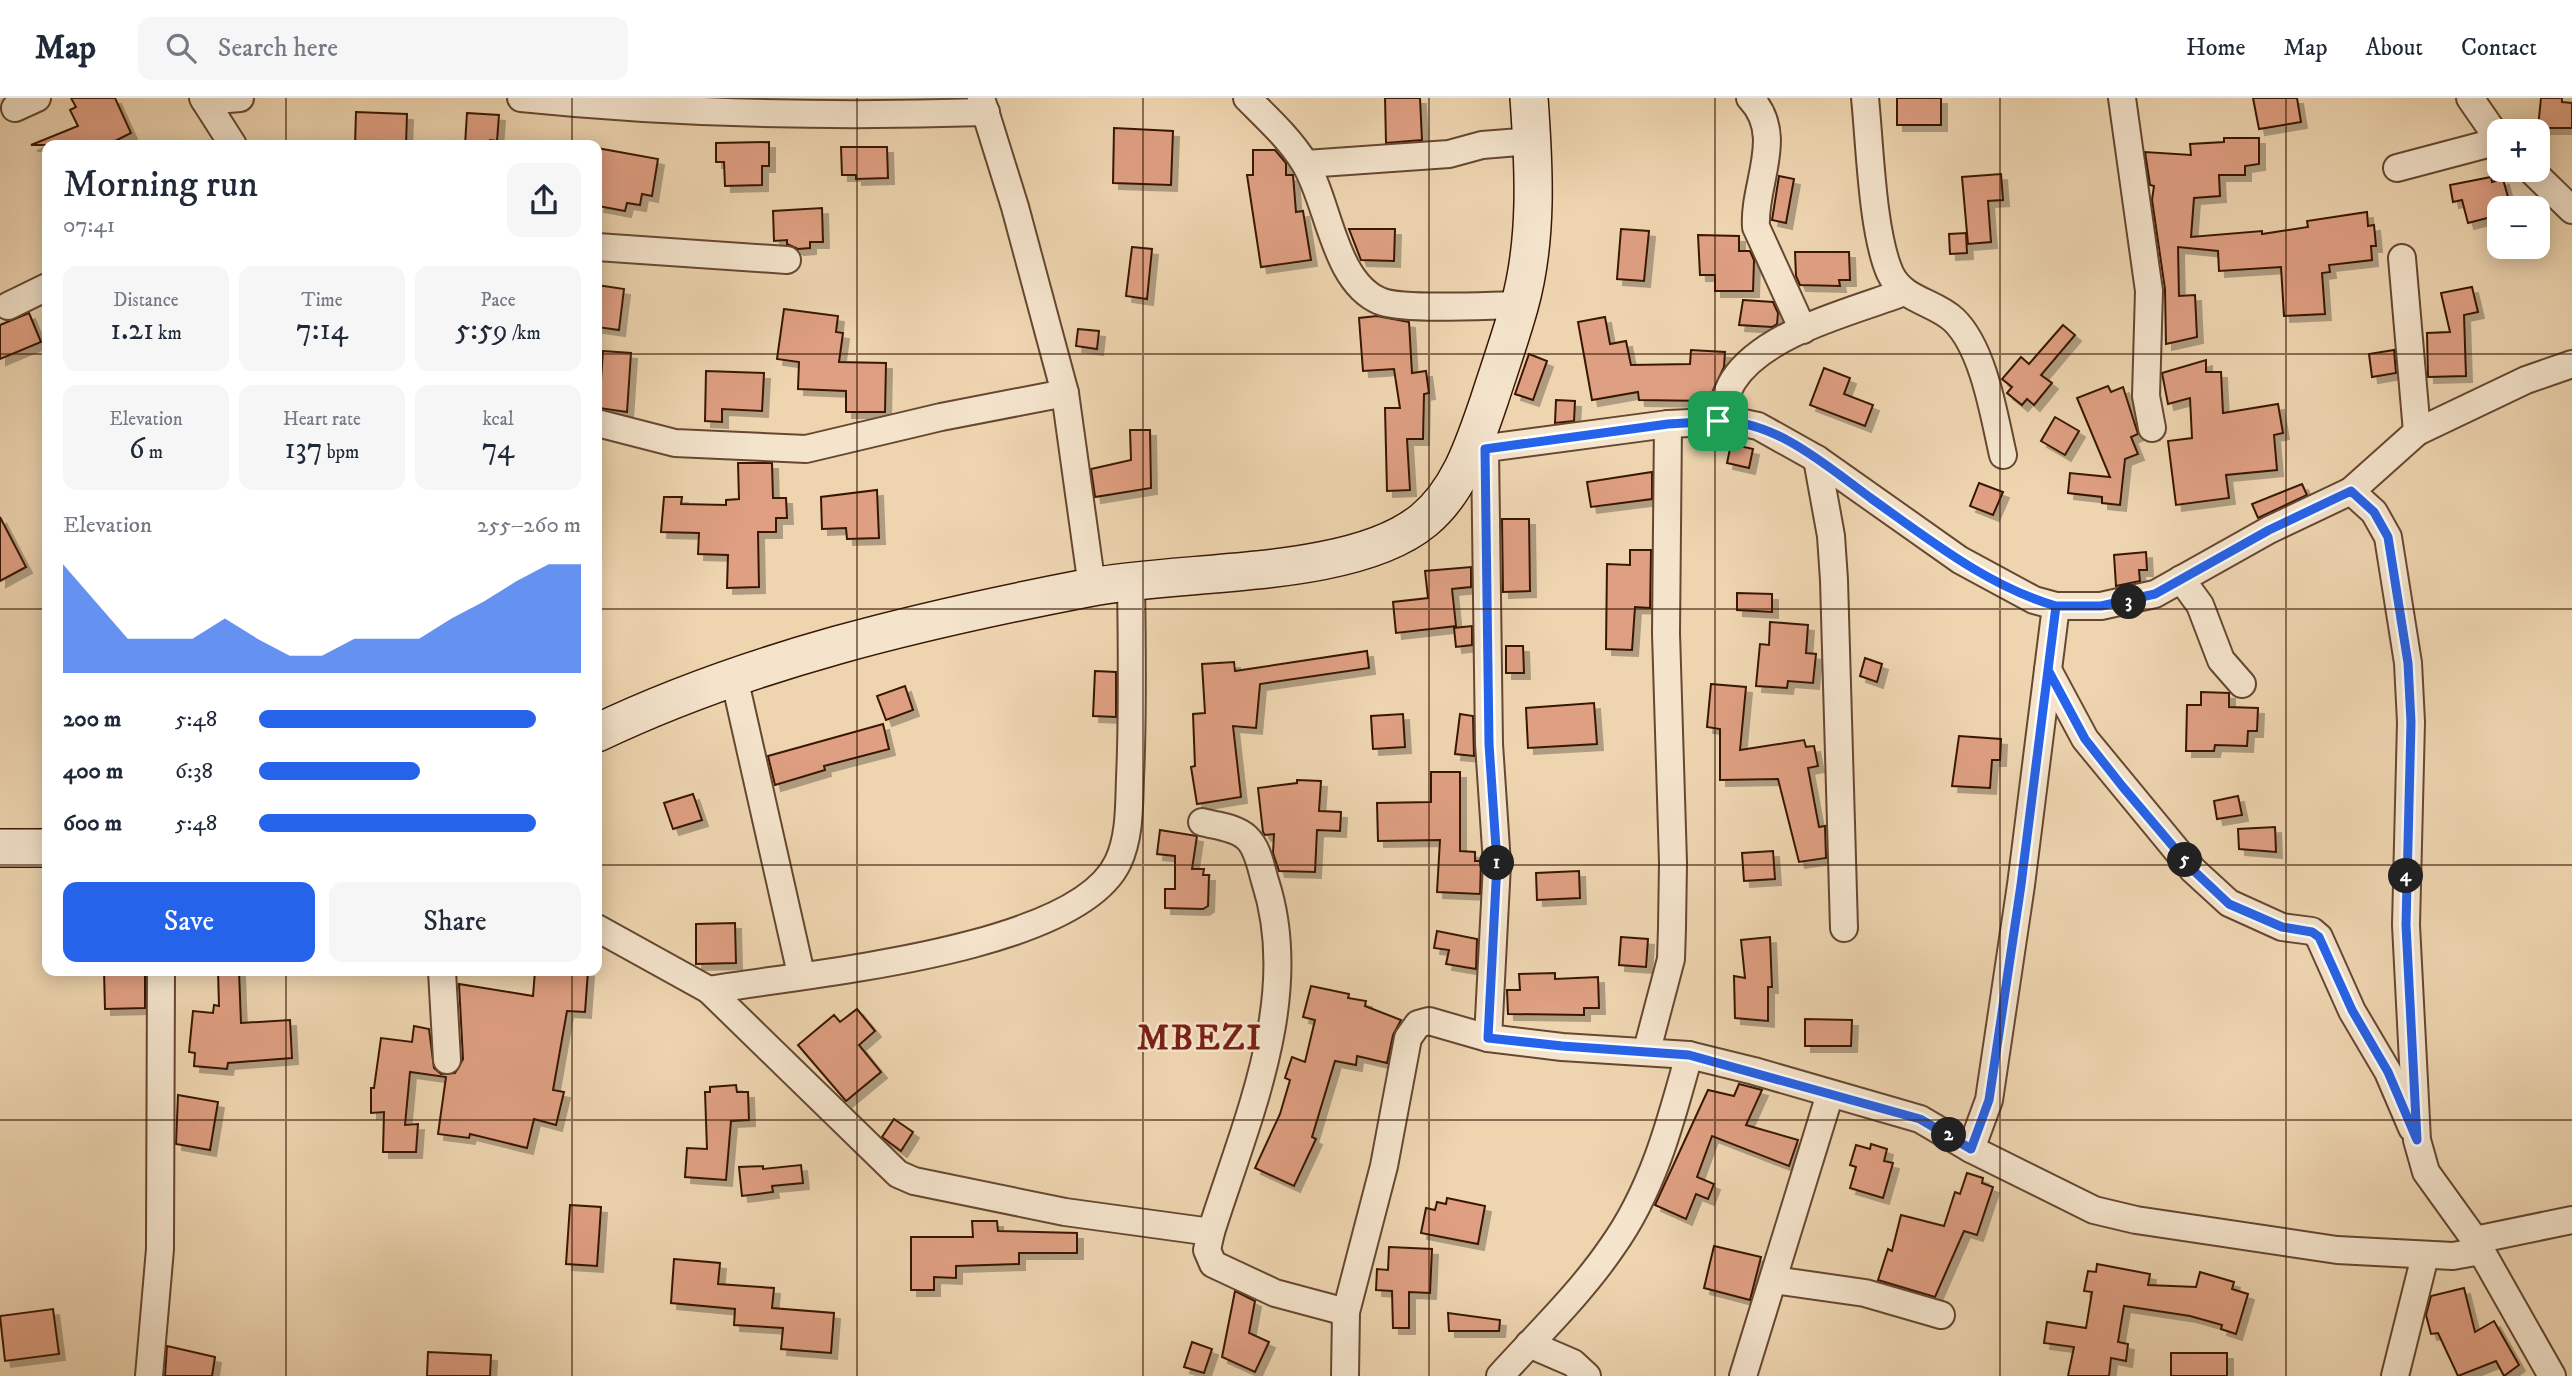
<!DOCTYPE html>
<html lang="en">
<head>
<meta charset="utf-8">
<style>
  body { margin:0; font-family:"IM FELL DW Pica",serif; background:#f6f6f7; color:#1f2937; height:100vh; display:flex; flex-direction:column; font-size:26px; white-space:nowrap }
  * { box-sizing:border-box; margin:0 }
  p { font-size:23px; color:#747a83 }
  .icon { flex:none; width:38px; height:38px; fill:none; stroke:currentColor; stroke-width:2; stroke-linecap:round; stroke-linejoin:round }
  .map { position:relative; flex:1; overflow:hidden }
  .panel { position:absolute; left:42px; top:42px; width:560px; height:836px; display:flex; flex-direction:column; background:#fff; border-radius:14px; box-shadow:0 4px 18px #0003 }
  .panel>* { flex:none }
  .fabs { position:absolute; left:2487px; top:21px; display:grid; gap:14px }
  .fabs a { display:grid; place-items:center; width:63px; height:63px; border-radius:14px; background:#fff; box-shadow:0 4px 18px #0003; font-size:35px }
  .pin { position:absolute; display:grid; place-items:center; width:60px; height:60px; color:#fff; margin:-30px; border-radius:14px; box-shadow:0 4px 10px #0006 }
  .km { position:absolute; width:35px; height:35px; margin:-18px; border-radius:50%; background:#222; color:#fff; font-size:19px; line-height:35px; text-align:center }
  .round { display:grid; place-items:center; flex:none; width:74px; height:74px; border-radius:14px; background:#f6f6f7 }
  .headline { display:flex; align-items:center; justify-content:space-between; height:119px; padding:0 21px }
  h1 { font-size:38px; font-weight:600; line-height:52px }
  .stats { display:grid; grid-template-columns:repeat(3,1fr); gap:10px; height:119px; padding:7px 21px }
  .stats div { display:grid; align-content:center; border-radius:14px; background:#f6f6f7; text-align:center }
  .stats b { font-size:30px; font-weight:600 }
  .stats small { font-size:19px; font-weight:400 }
  .stats p { font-size:19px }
  .chart { height:196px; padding:14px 21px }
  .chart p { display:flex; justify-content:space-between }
  .chart svg { width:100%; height:126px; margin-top:7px; fill:#2563eb; opacity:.7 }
  .button { display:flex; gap:14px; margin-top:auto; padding:14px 21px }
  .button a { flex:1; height:80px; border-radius:14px; background:#2563eb; color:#fff; font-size:28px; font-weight:600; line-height:80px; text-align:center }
  .button a+a { background:#f6f6f7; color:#1f2937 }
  ul { padding:0 21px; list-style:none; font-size:23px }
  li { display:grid; grid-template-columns:112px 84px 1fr; align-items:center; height:52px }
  li i { height:18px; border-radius:9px; background:#2563eb }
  header { display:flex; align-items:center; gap:42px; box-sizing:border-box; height:98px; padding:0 35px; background:#fff; border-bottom:2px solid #e0e1e3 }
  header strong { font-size:33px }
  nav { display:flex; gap:38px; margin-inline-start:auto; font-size:24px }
  .search { width:490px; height:63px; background:#f6f6f7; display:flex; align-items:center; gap:18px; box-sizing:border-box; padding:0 24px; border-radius:14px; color:#747a83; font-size:26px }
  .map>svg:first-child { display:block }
  .building { fill:#df9f82; stroke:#391805; stroke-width:2; filter:url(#shadow) }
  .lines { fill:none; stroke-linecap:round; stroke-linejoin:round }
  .street-casing { stroke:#664730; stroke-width:30 }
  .secondary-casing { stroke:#391805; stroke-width:40 }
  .street { stroke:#f4e4cc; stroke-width:26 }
  .secondary { stroke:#f4e4cc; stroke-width:37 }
  .route-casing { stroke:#fff; stroke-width:14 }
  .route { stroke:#2563eb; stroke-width:9 }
  .grid { fill:none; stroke:#391805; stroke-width:2; stroke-opacity:0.55 }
  .labels { text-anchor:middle; stroke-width:5; stroke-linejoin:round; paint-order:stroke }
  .district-label { font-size:35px; font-weight:bold; letter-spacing:2px; fill:#7a1f14; stroke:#f4e4cc }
</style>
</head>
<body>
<header>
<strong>Map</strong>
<div class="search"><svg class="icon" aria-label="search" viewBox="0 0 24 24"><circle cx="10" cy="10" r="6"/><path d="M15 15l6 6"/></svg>Search here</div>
<nav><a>Home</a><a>Map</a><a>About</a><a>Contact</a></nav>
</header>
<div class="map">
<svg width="2572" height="1278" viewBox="0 0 2572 1278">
  <defs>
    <filter id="shadow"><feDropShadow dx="6" dy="6" stdDeviation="0" flood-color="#0004"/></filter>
  </defs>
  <rect width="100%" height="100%" fill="#eed5b0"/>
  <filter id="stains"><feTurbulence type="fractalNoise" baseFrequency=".00286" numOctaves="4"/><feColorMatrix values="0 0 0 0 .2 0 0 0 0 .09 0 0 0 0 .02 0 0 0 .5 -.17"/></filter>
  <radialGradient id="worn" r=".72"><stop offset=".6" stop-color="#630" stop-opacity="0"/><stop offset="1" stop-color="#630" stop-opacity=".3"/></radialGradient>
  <g class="building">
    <polygon points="71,0 115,0 131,35 107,47 31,47 78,28 70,12 76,9"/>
    <polygon points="1385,0 1420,0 1422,42 1386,45"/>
    <rect x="1897" y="0" width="44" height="27"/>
    <polygon points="2253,0 2297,0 2301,24 2259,31"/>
    <polygon points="2541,0 2562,0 2562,4 2572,5 2572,30 2538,30"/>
    <polygon points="356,14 407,16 406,47 355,47"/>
    <polygon points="467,15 499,17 497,43 490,42 489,47 465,47"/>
    <polygon points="1114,30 1173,33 1171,87 1113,85"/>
    <polygon points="2224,40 2259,40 2259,66 2245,68 2245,77 2219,77 2220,98 2194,100 2191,139 2262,133 2262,136 2308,129 2307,123 2367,114 2368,128 2374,127 2376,148 2371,148 2372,162 2329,167 2330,174 2322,175 2325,216 2284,218 2281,169 2219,173 2218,153 2178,149 2179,198 2195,197 2197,239 2166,246 2165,191 2152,102 2154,88 2150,87 2145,54 2191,57 2190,46 2224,44"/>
    <polygon points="769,44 769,68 762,68 762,87 725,88 724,64 716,64 716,45"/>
    <polygon points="841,49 887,49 888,80 856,81 856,77 842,77"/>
    <polygon points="597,50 658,61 652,98 642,96 640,107 627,105 625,113 598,108 601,88 597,87"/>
    <polygon points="1253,52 1275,52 1286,65 1286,77 1293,77 1296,114 1303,113 1311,162 1261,169 1247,77 1253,77"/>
    <polygon points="2001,76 2003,102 1988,103 1991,144 1968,146 1962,79"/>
    <polygon points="1779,78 1794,81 1786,125 1772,122"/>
    <polygon points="2491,79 2492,84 2503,81 2511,110 2499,110 2499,117 2468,125 2462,102 2453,104 2450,87"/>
    <polygon points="822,110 823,144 810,144 810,150 798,151 787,146 787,142 774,143 773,113"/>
    <polygon points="1349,131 1395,131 1394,163 1361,162"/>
    <polygon points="1621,131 1649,133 1644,183 1617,181"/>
    <polygon points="1966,135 1967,155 1950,156 1949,136"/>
    <polygon points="1698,137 1739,138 1739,153 1750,153 1754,162 1753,193 1715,193 1715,177 1700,177"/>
    <polygon points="1132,149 1152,151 1147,201 1126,198"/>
    <polygon points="1795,154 1849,154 1850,182 1839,182 1840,188 1800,187 1796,178"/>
    <polygon points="597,187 624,191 619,232 597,229"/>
    <polygon points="2472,189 2478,214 2464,217 2466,278 2428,279 2427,235 2450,234 2441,195"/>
    <polygon points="1743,202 1773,204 1778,215 1777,226 1772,229 1739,227"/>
    <polygon points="784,211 838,218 836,234 843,235 839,264 886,265 885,314 846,314 846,293 798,291 799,264 777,261"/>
    <polygon points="29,215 41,244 0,261 0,227"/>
    <polygon points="1377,218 1409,224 1412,275 1426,273 1429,295 1424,296 1423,341 1407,341 1410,392 1387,393 1385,310 1400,310 1394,271 1363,273 1359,220"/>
    <polygon points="1605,219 1610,246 1626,243 1631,267 1690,266 1691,252 1725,254 1724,269 1708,303 1639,302 1638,294 1592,302 1578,224"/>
    <polygon points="2063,227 2075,237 2041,277 2052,285 2034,307 2027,301 2022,307 2007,295 2012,289 2002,281 2021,259 2029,266"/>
    <polygon points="1078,231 1099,233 1097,251 1076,248"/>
    <polygon points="2394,252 2396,275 2372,279 2369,256"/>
    <polygon points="603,253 631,255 627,314 599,310"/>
    <polygon points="1529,256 1547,263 1533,302 1515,296"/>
    <polygon points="2206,262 2206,274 2221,274 2223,315 2278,306 2283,335 2274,337 2277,372 2226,377 2229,400 2176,407 2168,343 2192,340 2190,300 2168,306 2162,275"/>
    <polygon points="1824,270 1850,280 1844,296 1873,307 1865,328 1810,307"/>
    <polygon points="706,273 764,275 762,313 722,311 722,324 705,323"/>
    <polygon points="2108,288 2111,294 2123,289 2138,336 2131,339 2138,356 2125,361 2120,407 2102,405 2102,399 2068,395 2070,375 2110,379 2077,300"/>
    <polygon points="1556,302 1575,303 1574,323 1555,325"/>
    <polygon points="2055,319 2079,333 2065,357 2041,343"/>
    <polygon points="1130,332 1150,332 1151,390 1095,399 1091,371 1131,362"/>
    <polygon points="1731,346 1753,351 1749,370 1727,365"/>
    <polygon points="738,365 772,365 773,400 786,400 787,420 776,420 776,434 758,434 759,489 727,490 728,457 698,456 699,435 661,434 664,399 682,399 681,406 726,407 726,402 739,401"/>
    <polygon points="1652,374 1652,401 1591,409 1587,384"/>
    <polygon points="1979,385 2003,394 1993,417 1970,408"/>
    <polygon points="2302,386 2307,397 2258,420 2252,406"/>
    <polygon points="877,392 879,440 847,441 846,430 822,431 821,399"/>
    <polygon points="0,419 26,469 0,483"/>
    <polygon points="1502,421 1529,421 1530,493 1503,494"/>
    <polygon points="1630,452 1651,452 1650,510 1635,509 1632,552 1606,551 1607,466 1630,467"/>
    <polygon points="2146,454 2147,472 2139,472 2140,483 2116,488 2114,457"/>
    <polygon points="1471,469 1471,489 1452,491 1456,528 1396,535 1393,504 1428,500 1425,473"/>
    <polygon points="1737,495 1772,496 1772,514 1737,512"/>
    <polygon points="1770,524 1808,527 1806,555 1816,556 1813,585 1788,583 1787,590 1756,588 1760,546 1769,547"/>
    <polygon points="1472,528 1472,547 1456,549 1454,530"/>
    <polygon points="1506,548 1523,548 1524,575 1506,575"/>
    <polygon points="1367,553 1369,570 1260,586 1256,630 1233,628 1241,699 1197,706 1191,669 1195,668 1193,616 1205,615 1202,566 1234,564 1235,573"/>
    <polygon points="1865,560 1882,566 1877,584 1860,578"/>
    <polygon points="1095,573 1116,574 1116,619 1093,618"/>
    <polygon points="1711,586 1746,589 1740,652 1804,642 1806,649 1814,648 1818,668 1808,670 1819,729 1825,728 1826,760 1799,764 1778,681 1720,682 1720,631 1707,629"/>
    <polygon points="905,588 913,612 886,622 877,598"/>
    <polygon points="2201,594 2229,595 2229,609 2258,610 2257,633 2248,633 2247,648 2215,647 2214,653 2186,653 2187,607 2201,607"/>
    <polygon points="1594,605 1597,646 1528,650 1526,610"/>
    <polygon points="1403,616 1405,649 1373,651 1371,618"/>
    <polygon points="1460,616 1473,618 1474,658 1455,656"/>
    <polygon points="883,626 889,651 824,668 825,672 775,687 768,658"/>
    <polygon points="1959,638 2001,641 2000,662 1992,662 1990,690 1952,688"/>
    <polygon points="1431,674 1460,674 1460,753 1475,754 1475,763 1481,763 1480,796 1437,794 1440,742 1378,743 1377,705 1431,704"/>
    <polygon points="1297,682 1321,683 1319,713 1341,714 1340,733 1317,732 1315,774 1279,773 1273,755 1274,736 1265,737 1263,734 1258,690 1297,685"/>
    <polygon points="693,696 702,722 673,731 664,705"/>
    <polygon points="2238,698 2242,717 2217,721 2214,703"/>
    <polygon points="2275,729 2276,754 2239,751 2238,731"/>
    <polygon points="1160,732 1197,738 1192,771 1204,771 1203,777 1209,777 1208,808 1203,811 1165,810 1165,791 1175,791 1175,758 1157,756"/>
    <polygon points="1773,753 1775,781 1744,783 1742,755"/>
    <polygon points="1579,773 1580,800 1537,802 1536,775"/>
    <polygon points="735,825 736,865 696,866 696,826"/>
    <polygon points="1437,833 1477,841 1476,871 1446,866 1449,852 1434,850"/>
    <polygon points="1621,839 1648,841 1646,869 1619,867"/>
    <polygon points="1770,839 1772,889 1768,889 1768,923 1735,920 1734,878 1745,880 1741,842"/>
    <polygon points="104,873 145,873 145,910 105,911"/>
    <polygon points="218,873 239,873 241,925 290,922 292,960 228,965 227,971 194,968 195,955 189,954 193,913 213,915 214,907 219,908"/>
    <polygon points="535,873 588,873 585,914 567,913 553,992 564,994 556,1027 534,1021 527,1050 470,1036 469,1040 438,1036 446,979 410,974 405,1027 418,1026 416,1054 383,1054 384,1014 371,1015 371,990 374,990 381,940 412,944 414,928 429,931 434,970 441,976 455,975 463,961 459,886 533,898"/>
    <polygon points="1555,875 1555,881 1598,879 1599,910 1584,910 1584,917 1508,916 1507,892 1520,892 1519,876"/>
    <polygon points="1311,888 1349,896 1348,900 1366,903 1365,908 1401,922 1393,937 1387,965 1357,958 1356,967 1335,963 1312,1039 1316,1041 1294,1088 1255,1070 1280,1016 1290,982 1285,980 1292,959 1305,964 1315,922 1303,919"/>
    <polygon points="857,911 875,933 859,947 881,974 846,1003 798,947 834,917 840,924"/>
    <polygon points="1805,921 1852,922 1851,948 1805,948"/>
    <polygon points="1739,986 1762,992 1746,1027 1798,1042 1789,1068 1712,1038 1697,1079 1714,1086 1708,1101 1696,1096 1686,1121 1655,1107 1708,992 1734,998"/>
    <polygon points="736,987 737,994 748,994 749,1022 731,1023 726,1082 685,1079 687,1050 707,1051 705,994 710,994 710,989"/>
    <polygon points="178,997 218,1004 210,1052 176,1046"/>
    <polygon points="894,1021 913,1034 901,1053 882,1039"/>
    <polygon points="1871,1046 1887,1051 1884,1063 1893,1065 1883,1100 1850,1090 1856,1069 1850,1067 1856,1047 1870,1051"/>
    <polygon points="801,1067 803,1085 772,1088 773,1094 742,1098 739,1069 763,1068 763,1071"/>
    <polygon points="1967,1075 1983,1080 1982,1085 1993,1089 1977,1137 1964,1133 1935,1199 1878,1182 1888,1151 1892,1153 1901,1117 1944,1128 1955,1094 1960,1096"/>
    <polygon points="1447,1100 1485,1108 1478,1146 1421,1135 1426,1110 1435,1112 1437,1104 1446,1106"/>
    <polygon points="570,1107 601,1109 597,1168 566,1166"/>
    <polygon points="972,1123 997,1123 998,1133 1077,1135 1077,1155 1019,1155 1019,1166 956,1168 956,1180 934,1179 934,1192 911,1192 911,1139 973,1139"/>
    <polygon points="1714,1148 1761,1159 1750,1202 1704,1190"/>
    <polygon points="1389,1149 1432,1151 1430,1195 1409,1194 1409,1230 1393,1230 1392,1193 1376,1192 1377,1171 1388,1172"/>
    <polygon points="674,1161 720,1165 718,1186 774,1190 772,1210 834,1215 831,1255 781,1251 783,1230 734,1227 735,1211 671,1205"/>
    <polygon points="2097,1166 2150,1176 2148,1187 2196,1189 2200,1174 2234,1184 2232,1191 2248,1196 2236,1236 2221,1231 2222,1227 2190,1218 2124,1208 2118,1244 2128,1246 2126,1263 2111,1260 2109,1278 2068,1278 2074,1249 2044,1245 2047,1224 2086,1230 2092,1194 2084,1193 2088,1173 2096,1174"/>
    <polygon points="2464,1190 2475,1234 2494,1223 2519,1267 2504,1278 2496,1263 2458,1278 2438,1235 2431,1236 2426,1217 2431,1198"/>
    <polygon points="1235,1193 1255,1203 1249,1235 1269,1244 1255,1274 1222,1259"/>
    <polygon points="53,1211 59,1256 5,1263 0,1218"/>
    <polygon points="1448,1215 1500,1222 1499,1233 1449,1233"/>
    <polygon points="1192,1244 1212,1251 1204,1275 1184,1269"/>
    <polygon points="167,1248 215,1259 212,1278 165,1278"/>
    <polygon points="428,1254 491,1257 490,1278 427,1278"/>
    <rect x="2171" y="1255" width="56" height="23"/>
  </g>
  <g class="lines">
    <defs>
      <g id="street">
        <polyline points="203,0 233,47"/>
        <path d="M521 0C677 16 830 19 986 14"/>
        <polyline points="981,0 1015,109 1065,295 1092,489"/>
        <path d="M1247 0C1267 20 1289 40 1304 64 1329 103 1333 183 1380 203 1402 213 1491 207 1520 207"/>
        <path d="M1750 0C1786 37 1753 86 1756 129L1803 232"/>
        <path d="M1865 0C1870 48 1872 134 1890 175 1903 203 1934 203 1954 222 1984 251 1994 318 2003 357"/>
        <polyline points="2122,0 2149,193 2146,298 2152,330"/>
        <polyline points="2470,0 2499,42"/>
        <polyline points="205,3 240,0"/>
        <polyline points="15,10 37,0"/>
        <polyline points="1306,66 1449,56 1482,47 1532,43"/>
        <polyline points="2397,70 2499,43"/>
        <polyline points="2531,72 2572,112"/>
        <polyline points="597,149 787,162"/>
        <polyline points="2402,160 2417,334"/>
        <polyline points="8,208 47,189"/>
        <path d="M1718 323C1723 310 1726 294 1733 283 1764 234 1852 214 1904 194"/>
        <polyline points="597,325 675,345 806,351 941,319 1065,295"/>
        <polyline points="1485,351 1489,646 1497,766 1488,940"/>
        <polyline points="1472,352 1668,326 1734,323 1758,328 1817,361 1960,462 2034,502 2056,508 2101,508 2155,496 2269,432 2351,393 2417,334 2526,282 2572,266"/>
        <polyline points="1817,361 1831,438 1834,482 1844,830"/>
        <polyline points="2351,393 2374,414 2388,439 2408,565 2411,624 2406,827 2417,1042 2426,1074 2475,1142 2552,1278"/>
        <polyline points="2181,481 2200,507 2221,562 2242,586"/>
        <polyline points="2048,572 2085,641 2193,772 2229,805 2282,829 2312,833 2319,839 2352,913 2388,974 2412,1030"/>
        <polyline points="734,579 801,876"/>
        <path d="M1202 724C1216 728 1236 729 1247 740 1258 750 1261 770 1265 783 1303 899 1246 1023 1211 1134L1207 1152 1213 1166 1275 1195 1346 1214"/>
        <polyline points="597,830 709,892 898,1076 914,1083 1065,1114 1211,1134"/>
        <polyline points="442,873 447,962"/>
        <path d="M709 892C801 876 1076 854 1118 764 1130 738 1129 708 1130 680 1133 615 1132 550 1131 484"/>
        <polyline points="1647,952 1671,861 1672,830 1673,765 1666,535 1668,326"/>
        <polyline points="1971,1051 1989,1002 2021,787 2056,508"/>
        <polyline points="2475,1142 2572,1122"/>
        <polyline points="1774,1182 1865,1195 1941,1217"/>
        <polyline points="1529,1246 1573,1265 1587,1278"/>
        <polyline points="149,1278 160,1151 161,873"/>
        <polyline points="1345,1278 1346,1214 1384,1068 1408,940 1418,926 1429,923 1488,940 1562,949 1689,957 1754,973 1920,1021 1971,1051 2094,1112 2136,1122 2337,1152 2453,1158 2481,1153"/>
        <path d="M1500 1278C1538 1236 1580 1196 1612 1149 1653 1092 1671 1023 1689 957"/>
        <polyline points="1743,1278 1830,996"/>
        <polyline points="2395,1278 2425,1158"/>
      </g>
      <g id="secondary">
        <path d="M597 635C750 562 921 522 1087 490 1180 471 1352 482 1424 422 1460 392 1474 346 1489 303 1499 272 1510 241 1519 209 1538 142 1534 69 1529 0"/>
        <polyline points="0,750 47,750"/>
      </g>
    </defs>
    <use href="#street" class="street-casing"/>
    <use href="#secondary" class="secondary-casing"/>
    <use href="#street" class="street"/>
    <use href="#secondary" class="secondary"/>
  </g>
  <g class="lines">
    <defs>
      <path id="route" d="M1718 323 1668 326 1485 351 1489 646 1497 765 1488 940 1562 948 1689 957 1920 1021 1971 1051 1989 1002 2021 787 2056 508H2101L2155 496 2269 432 2351 393 2374 414 2388 439 2408 565 2411 624 2406 827 2417 1042 2388 974 2352 912 2319 839 2312 834 2282 829 2229 806 2193 772 2122 688 2085 641 2048 572 2056 508C1989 489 1928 441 1872 401 1828 369 1776 322 1718 323"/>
    </defs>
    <use href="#route" class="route-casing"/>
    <use href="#route" class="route"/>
  </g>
  <path class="grid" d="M286 0V47M572 0V47M857 0V1278M1143 0V1278M1429 0V1278M1715 0V1278M2000 0V1278M2286 0V1278M0 256H47M597 256H2572M0 511H47M597 511H2572M0 767H47M597 767H2572M286 873V1278M572 873V1278M0 1022H2572"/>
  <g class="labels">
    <g class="district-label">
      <text x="1200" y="951">MBEZI</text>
    </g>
  </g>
  <rect width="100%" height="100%" filter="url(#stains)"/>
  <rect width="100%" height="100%" fill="url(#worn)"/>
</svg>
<div class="fabs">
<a>+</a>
<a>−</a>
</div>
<div class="pin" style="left:1718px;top:323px;background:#1e9e55"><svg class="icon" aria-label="arrive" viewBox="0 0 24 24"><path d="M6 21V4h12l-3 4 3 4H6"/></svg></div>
<b class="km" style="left:1497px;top:765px">1</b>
<b class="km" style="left:1949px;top:1037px">2</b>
<b class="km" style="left:2129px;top:504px">3</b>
<b class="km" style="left:2406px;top:778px">4</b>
<b class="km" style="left:2185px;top:762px">5</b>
<section class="panel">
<div class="headline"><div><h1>Morning run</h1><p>07:41</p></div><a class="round"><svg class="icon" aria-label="share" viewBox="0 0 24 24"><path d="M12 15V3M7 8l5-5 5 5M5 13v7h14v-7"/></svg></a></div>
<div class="stats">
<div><p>Distance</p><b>1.21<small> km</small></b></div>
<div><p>Time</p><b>7:14</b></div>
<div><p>Pace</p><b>5:59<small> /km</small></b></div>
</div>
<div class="stats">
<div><p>Elevation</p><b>6<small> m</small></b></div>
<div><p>Heart rate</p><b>137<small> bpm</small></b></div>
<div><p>kcal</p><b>74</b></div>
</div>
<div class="chart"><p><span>Elevation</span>255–260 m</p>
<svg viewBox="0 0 160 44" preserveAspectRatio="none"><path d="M0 44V6L10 19L20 32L30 32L40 32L50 25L60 32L70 38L80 38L90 32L100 32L110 32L120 25L130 19L140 12L150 6L160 6V44z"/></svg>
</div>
<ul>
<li><b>200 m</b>5:48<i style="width:86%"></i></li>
<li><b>400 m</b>6:38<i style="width:50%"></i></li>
<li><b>600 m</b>5:48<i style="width:86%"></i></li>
</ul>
<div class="button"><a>Save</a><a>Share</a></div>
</section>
</div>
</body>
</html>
